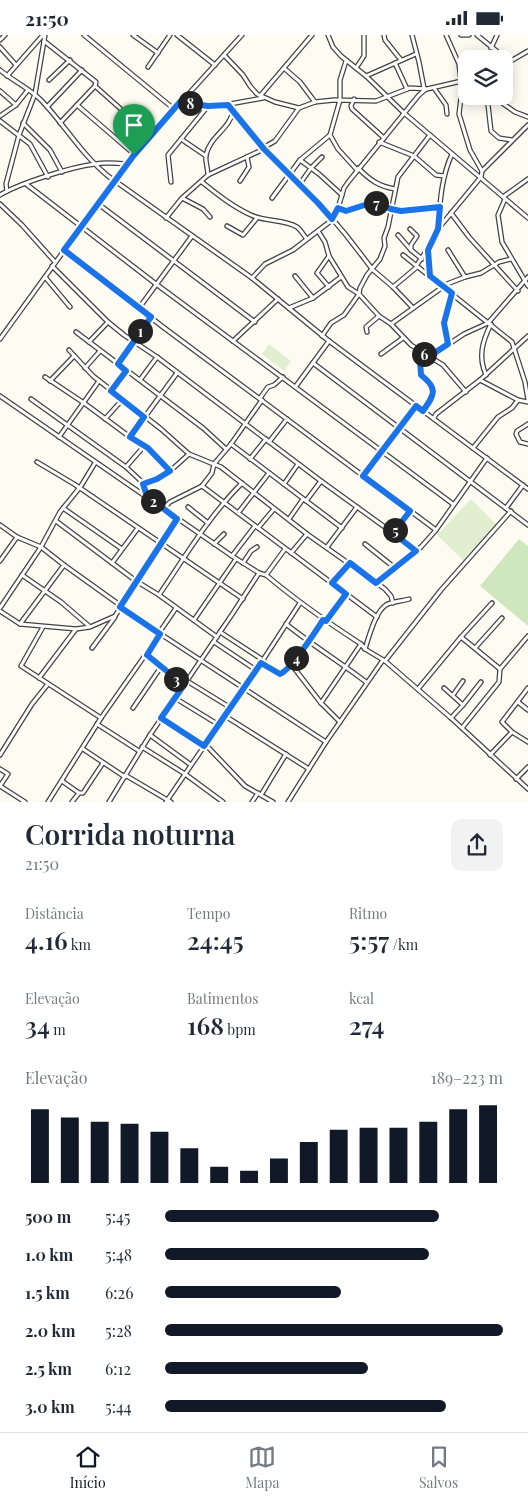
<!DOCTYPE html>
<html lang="pt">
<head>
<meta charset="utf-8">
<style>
  body { margin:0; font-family:"Playfair Display",serif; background:#f2f2f3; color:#1f2937; height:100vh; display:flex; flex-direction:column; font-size:19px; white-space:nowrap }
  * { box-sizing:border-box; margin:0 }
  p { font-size:16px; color:#747a83 }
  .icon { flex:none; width:28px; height:28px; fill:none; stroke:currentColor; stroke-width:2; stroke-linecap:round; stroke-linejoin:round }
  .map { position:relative; height:767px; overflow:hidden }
  .drawer { display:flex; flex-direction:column; background:#fff; flex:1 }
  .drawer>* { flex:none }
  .buttons { position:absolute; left:458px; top:15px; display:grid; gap:10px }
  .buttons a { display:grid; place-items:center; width:55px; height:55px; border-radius:10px; background:#fff; box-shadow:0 2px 12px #0003; font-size:25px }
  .pin { position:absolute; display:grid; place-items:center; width:42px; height:42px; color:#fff; margin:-51px -21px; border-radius:50% 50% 50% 0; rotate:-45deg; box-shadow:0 0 5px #0007 }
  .pin .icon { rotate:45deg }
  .km { position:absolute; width:25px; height:25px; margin:-12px; border-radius:50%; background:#222; color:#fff; font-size:14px; line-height:25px; text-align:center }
  .round { display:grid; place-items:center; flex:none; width:52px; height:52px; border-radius:10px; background:#f2f2f3 }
  .summary { display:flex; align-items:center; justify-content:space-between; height:85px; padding:0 25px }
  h1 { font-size:28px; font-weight:600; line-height:38px }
  .metrics { display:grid; grid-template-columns:repeat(3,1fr); gap:8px; height:85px; padding:5px 25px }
  .metrics div { display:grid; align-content:center }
  .metrics b { font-size:25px; font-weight:600 }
  .metrics small { font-size:14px; font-weight:400 }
  .metrics p { font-size:14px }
  .chart { height:140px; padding:10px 25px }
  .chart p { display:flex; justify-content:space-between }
  .chart svg { width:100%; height:90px; margin-top:5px; stroke:#111827; stroke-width:6 }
  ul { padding:0 25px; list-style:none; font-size:16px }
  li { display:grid; grid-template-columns:80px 60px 1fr; align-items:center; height:38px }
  li i { height:12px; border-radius:6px; background:#111827 }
  .status { display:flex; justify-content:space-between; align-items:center; height:35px; padding:0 25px; background:#fff; direction:ltr }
  .status svg { height:14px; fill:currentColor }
  .tabs { display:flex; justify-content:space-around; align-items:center; height:70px; border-top:1px solid #e0e1e3; background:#fff; font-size:14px; color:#747a83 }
  .tabs a { display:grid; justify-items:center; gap:2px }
  .tabs .current { color:#111827 }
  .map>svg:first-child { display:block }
  .green { fill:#d0e6be }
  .pitch { fill:#e1eecf }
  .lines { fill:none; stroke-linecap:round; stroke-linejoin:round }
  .minor-casing { stroke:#424242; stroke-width:5.5 }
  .minor { stroke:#fff; stroke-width:3 }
  .route-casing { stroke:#fff; stroke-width:10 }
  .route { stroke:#1a73e8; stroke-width:6 }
</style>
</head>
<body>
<div class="status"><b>21:50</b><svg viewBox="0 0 49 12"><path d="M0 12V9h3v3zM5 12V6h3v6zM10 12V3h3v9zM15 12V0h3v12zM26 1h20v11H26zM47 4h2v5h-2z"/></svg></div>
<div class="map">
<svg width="528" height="767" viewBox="0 0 528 767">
  <rect width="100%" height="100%" fill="#fefcf2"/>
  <polygon class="green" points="519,504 528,511 528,591 480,551"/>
  <g class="pitch">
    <polygon points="269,309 291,326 284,336 262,319"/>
    <polygon points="471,464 497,490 463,525 437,500"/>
  </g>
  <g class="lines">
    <defs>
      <g id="minor">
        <polyline points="84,0 174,74"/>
        <polyline points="133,0 158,18"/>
        <polyline points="177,0 215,30"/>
        <polyline points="328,0 333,12 341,21 366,41 404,78 528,183"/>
        <polyline points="384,0 385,5 401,25"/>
        <polyline points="412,0 419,27 424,53"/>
        <polyline points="446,0 459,29 461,46"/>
        <polyline points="461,0 469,0"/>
        <polyline points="477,0 510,27"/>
        <polyline points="0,5 5,0"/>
        <polyline points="44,6 96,47 95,51 150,100"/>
        <polyline points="0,12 16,30"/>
        <polyline points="491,13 497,0"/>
        <polyline points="224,20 243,40 250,51 257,59 275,67 299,73 315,67 334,65 376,66 410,53 427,54 466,45"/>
        <polyline points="346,26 340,45 340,65 330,100 338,114 357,135"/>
        <polyline points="395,28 407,54"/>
        <polyline points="504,30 528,16"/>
        <polyline points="148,32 170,0"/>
        <polyline points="356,33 364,21 364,0"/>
        <polyline points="285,34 300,47 315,67"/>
        <path d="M0 35C13 46 29 53 41 65 64 89 81 119 108 141L252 243 329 306 528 454"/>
        <polyline points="7,41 43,0"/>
        <polyline points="366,41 416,19"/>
        <polyline points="49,45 70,25"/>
        <polyline points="434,53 446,70 447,79"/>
        <polyline points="0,56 16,70"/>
        <polyline points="260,61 312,0"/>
        <polyline points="487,61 491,96 499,103 512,105"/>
        <polyline points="492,61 515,77 528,82"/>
        <polyline points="354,64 351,71 352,74 384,103"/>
        <polyline points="180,67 208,71 219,71 263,63"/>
        <polyline points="77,70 134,119"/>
        <polyline points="229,70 264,114 318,167 346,200 373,235 393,252 413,273"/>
        <polyline points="47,72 82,35"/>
        <polyline points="0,81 16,70 28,55"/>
        <polyline points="0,86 30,109 48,142"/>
        <polyline points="23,88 50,115 62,137"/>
        <polyline points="60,88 95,51"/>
        <polyline points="181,104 206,121"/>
        <polyline points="379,107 414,121 436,140 444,141"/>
        <polyline points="263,113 275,106 299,73"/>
        <polyline points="300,125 319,139 342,160"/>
        <path d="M358 133C370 145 378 151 395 154"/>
        <polyline points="482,136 528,90"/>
        <path d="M208 140C208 134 205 126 206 120 210 101 230 94 233 76"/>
        <polyline points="240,146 249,132 247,122"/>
        <polyline points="171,147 168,120 208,71"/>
        <path d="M202 147C217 159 233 172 251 180 265 187 285 184 297 192 301 195 304 201 307 204"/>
        <polyline points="26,149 156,249 453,469"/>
        <polyline points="299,150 311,133 322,122"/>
        <polyline points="7,156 6,149 19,100 35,59 45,0"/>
        <path d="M0 160C20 148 71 132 95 129 106 127 116 128 126 129"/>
        <polyline points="503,162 528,144"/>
        <polyline points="182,163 203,174 210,182"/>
        <polyline points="272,163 300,125 330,100"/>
        <polyline points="505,164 498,180 502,207 528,251"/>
        <polyline points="97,168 255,287"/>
        <polyline points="0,169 22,190 55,227"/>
        <polyline points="338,173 346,176 374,167 391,174 401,176 440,172"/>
        <polyline points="451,178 469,202 518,256"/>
        <polyline points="166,183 182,163 208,140 264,114"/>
        <polyline points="227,191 243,200 257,183"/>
        <polyline points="410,194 417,201 411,210 411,215"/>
        <path d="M438 194C440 168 441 143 452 119"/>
        <polyline points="318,196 325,207 329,221 348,252 359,259 379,281 391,289 411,310 443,330 466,357"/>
        <polyline points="398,200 411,215 422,224"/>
        <polyline points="64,215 163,292 436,495"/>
        <polyline points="448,215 465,242"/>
        <polyline points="428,216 431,241"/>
        <polyline points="403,220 512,307 525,347 528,365"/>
        <polyline points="329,221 317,238 329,252"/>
        <polyline points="52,231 108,287 124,300 157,322 321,446 393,498 416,517"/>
        <polyline points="416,231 427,215 438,194 481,142 482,136 470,115 459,79 463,46"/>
        <polyline points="295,241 313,263"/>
        <polyline points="45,242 70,272"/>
        <polyline points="252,243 265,229 293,215 332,185 338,173 344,153 349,146 419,60 426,54"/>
        <polyline points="393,252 417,232"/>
        <polyline points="139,273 192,201"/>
        <polyline points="289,273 313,263 341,242"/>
        <polyline points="391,289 447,249 465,242 481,238 499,227 511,224"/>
        <polyline points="76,297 203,393 226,414"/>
        <polyline points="367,297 366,292 379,281"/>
        <polyline points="322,301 331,288 344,280 359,259 360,253 367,240 380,224 385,211 384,203 388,192 398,142 430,100"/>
        <polyline points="0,304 134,119 242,0"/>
        <polyline points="233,306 278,264"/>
        <polyline points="89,307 108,287"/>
        <polyline points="448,309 444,288 452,259"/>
        <polyline points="69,315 93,341 161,394 189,419 221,432 307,499 385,554 391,561 393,568"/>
        <polyline points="381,319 403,303"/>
        <polyline points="431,321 464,299 488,288 528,242"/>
        <polyline points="313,328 528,490"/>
        <polyline points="118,329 151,282"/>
        <polyline points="85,333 100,316"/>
        <path d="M486 340C478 322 482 307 491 289"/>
        <polyline points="45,342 84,368 130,402 149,413 170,436"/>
        <polyline points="140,345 157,322"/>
        <polyline points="480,345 518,365 528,367"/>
        <polyline points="50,346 74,321"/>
        <polyline points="296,351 329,306"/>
        <polyline points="111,356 126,336"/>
        <path d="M0 361 232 521 259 538 266 540C297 566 327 587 361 609L365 614 385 626 451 683 528 754"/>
        <polyline points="260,363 268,352 274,350 283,342"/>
        <polyline points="31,364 126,432 141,446 147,461"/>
        <path d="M423 376C426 371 433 364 434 358 435 342 410 345 425 319"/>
        <polyline points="434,383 436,379 480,345 528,301"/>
        <polyline points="105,384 122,365"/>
        <polyline points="528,389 517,396 516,399 520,407 528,409"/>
        <polyline points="59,402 99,346"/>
        <polyline points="130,402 177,338"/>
        <polyline points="269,407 287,384"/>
        <polyline points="231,409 342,493"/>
        <polyline points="473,413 498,382 512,373 518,365"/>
        <polyline points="250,424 266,404"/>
        <polyline points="37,427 74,449 243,564"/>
        <polyline points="126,432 145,410"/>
        <polyline points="363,441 416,371"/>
        <polyline points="143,449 168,438 189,419"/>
        <polyline points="284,449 298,429"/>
        <polyline points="202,451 377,582"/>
        <polyline points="306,466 321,446"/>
        <polyline points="188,472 208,488"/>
        <polyline points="63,473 122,514"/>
        <polyline points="506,473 523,450"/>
        <polyline points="163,474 170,467 202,451 212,438 214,429 231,409 262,365"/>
        <polyline points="238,478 269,438"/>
        <polyline points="289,484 303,464"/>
        <polyline points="56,486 136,546 159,560 217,602"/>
        <polyline points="0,490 17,502 41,512 64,530 159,598 326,707"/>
        <polyline points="258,493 274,474"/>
        <polyline points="393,498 410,476"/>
        <polyline points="214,509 224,499"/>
        <polyline points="365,509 395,533"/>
        <polyline points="327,512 357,472"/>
        <polyline points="291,518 307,499"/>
        <polyline points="232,521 255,491"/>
        <polyline points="0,526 17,502"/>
        <polyline points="112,528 138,493"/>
        <polyline points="243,528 251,516 257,512"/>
        <polyline points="22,540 61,567 89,591"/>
        <polyline points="266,540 285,514"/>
        <polyline points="332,548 349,528"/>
        <polyline points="376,548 421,512 436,495 487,423"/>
        <path d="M159 560C185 522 209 481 242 448"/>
        <polyline points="0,573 41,512 60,477 81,451 95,428"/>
        <polyline points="0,576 20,589 76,594 90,592 115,581 177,484"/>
        <polyline points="194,585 236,524"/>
        <polyline points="326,586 346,559"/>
        <polyline points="20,589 64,530"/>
        <path d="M286 589C312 610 340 627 366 647"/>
        <polyline points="43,592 21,631 101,683"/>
        <polyline points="220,597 263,625"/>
        <polyline points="159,598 176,573"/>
        <polyline points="461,602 500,634"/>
        <polyline points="214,607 256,635"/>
        <polyline points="92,613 115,582"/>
        <polyline points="475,613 502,583"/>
        <path d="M365 614C369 602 375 577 386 570 390 567 403 566 409 564"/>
        <polyline points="147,620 183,651"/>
        <polyline points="385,626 441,555 511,476"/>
        <polyline points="261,628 278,638 283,638 323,585"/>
        <polyline points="291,629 321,668 340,687"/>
        <polyline points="39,643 76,594"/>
        <polyline points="187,646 231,673"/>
        <polyline points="444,653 463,670 451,683"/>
        <polyline points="528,653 502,687 512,697 528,707"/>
        <polyline points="418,654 461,602 492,568"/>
        <polyline points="453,660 463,646"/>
        <polyline points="175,663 219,690"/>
        <polyline points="518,667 528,675"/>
        <polyline points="321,668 361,609"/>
        <polyline points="463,670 481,647"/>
        <polyline points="133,673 161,632"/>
        <polyline points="225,681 309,734"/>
        <polyline points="161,683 204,711"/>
        <polyline points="97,689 139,716"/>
        <polyline points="462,693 499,647 500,634 528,601"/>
        <polyline points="150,700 191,730"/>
        <polyline points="205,709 245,751 273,767"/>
        <polyline points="142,712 185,739 223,767"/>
        <polyline points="83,714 125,742"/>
        <polyline points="0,720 32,669 48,649"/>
        <polyline points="490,720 512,697"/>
        <polyline points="0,734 8,739 0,751"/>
        <polyline points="125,740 171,767"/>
        <polyline points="516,744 528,732"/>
        <polyline points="62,746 79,758 83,758 103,728"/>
        <polyline points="0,751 25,767"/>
        <polyline points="261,760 286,719"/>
        <polyline points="48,767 101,683 160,599"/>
        <polyline points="72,767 79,758"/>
        <polyline points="109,767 150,700 233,578 259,538"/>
        <polyline points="166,767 261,628 300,568"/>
        <polyline points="252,767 258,758"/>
        <polyline points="288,767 326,707 383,625"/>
      </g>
    </defs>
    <use href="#minor" class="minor-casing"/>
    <use href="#minor" class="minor"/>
  </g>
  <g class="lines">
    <defs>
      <path id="route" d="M180 67 208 71 228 70 264 114 318 168 332 184 338 173 346 176 374 167 391 174 401 176 440 172 438 194 428 215 430 241 452 258 444 288 448 309 430 321 424 319 420 326 421 340C439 354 434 360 423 376L416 371 363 441 410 476 393 498 416 516 376 548 350 528 332 548 346 559 326 586 323 585C315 597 291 635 280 639L261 628 204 711 161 683 184 650 147 620 160 599 120 572 177 484 147 461 143 449 157 444 170 436 148 413 130 402 144 382 111 356 126 336 118 329 151 282 64 215 134 120Z"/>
    </defs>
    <use href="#route" class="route-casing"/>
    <use href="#route" class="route"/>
  </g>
</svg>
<div class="buttons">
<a><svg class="icon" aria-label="layers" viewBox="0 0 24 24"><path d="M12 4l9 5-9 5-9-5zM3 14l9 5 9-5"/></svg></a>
</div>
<div class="pin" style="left:134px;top:120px;background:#1e9e55"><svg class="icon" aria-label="arrive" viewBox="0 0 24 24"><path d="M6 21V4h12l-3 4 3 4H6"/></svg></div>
<b class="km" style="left:140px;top:296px">1</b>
<b class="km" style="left:153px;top:466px">2</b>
<b class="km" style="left:176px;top:644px">3</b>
<b class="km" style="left:296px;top:623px">4</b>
<b class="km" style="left:395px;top:495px">5</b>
<b class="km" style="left:424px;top:319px">6</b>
<b class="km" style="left:376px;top:168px">7</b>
<b class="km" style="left:190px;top:68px">8</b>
</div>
<section class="drawer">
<div class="summary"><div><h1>Corrida noturna</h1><p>21:50</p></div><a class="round"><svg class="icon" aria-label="share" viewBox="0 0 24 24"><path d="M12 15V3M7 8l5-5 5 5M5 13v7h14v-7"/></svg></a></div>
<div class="metrics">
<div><p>Distância</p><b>4.16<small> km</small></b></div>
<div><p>Tempo</p><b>24:45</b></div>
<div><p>Ritmo</p><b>5:57<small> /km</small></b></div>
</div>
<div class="metrics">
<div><p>Elevação</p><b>34<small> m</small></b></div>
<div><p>Batimentos</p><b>168<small> bpm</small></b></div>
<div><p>kcal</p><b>274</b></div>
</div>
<div class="chart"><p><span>Elevação</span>189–223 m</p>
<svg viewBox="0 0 160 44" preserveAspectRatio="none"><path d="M5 44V8M15 44V12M25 44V14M35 44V15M45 44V19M55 44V27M65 44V36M75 44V38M85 44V32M95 44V24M105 44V18M115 44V17M125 44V17M135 44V14M145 44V8M155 44V6"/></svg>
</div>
<ul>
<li><b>500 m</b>5:45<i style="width:81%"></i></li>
<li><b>1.0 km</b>5:48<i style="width:78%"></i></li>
<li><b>1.5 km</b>6:26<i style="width:52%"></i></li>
<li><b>2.0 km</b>5:28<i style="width:100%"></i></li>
<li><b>2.5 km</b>6:12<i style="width:60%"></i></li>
<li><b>3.0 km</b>5:44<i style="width:83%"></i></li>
</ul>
</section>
<nav class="tabs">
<a class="current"><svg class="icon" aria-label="home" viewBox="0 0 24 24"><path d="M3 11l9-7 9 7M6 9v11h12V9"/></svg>Início</a>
<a><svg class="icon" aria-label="map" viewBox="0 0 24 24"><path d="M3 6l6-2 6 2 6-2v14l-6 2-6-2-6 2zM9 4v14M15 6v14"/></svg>Mapa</a>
<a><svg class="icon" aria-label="saved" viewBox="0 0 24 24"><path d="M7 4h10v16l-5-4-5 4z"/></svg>Salvos</a>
</nav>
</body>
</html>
